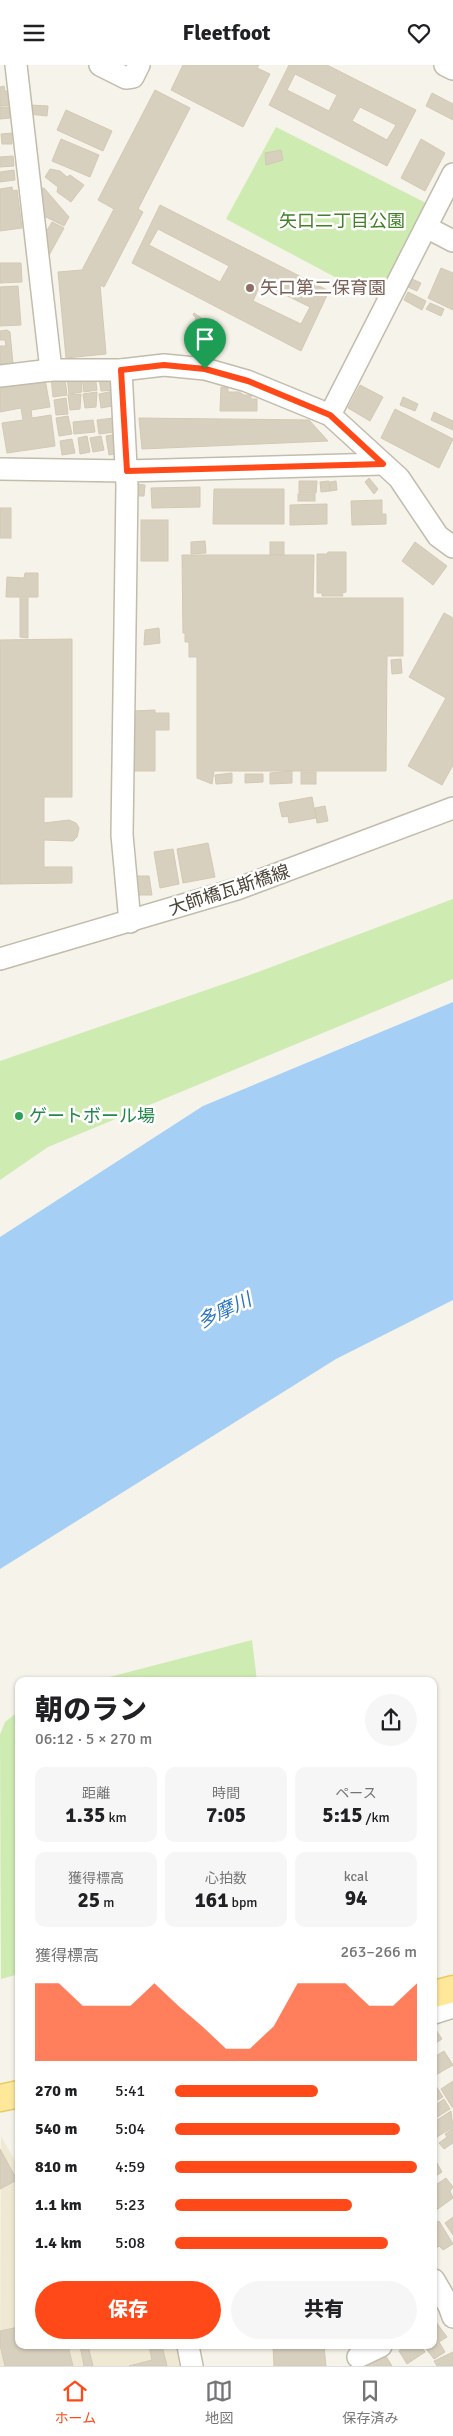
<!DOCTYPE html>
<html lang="ja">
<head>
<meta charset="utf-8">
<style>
  body { margin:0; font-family:Signika,"Noto Sans JP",sans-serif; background:#f6f6f6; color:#202124; height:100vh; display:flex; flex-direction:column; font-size:19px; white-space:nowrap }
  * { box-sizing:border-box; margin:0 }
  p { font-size:16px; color:#757577 }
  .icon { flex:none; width:28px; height:28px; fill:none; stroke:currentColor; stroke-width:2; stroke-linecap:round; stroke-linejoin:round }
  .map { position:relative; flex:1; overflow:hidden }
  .details { position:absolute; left:15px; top:1612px; width:422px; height:672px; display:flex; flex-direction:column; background:#fff; border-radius:10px; box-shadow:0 1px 4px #0004 }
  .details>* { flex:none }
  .pin { position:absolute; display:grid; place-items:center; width:42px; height:42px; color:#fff; margin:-51px -21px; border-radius:50% 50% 50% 0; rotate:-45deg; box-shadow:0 0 5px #0007 }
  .pin .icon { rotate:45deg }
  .round { display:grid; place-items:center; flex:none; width:52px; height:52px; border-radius:26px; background:#f6f6f6 }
  .overview { display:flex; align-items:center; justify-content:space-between; height:85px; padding:0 20px }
  h1 { font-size:28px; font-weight:800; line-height:38px }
  .metrics { display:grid; grid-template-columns:repeat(3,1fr); gap:8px; height:85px; padding:5px 20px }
  .metrics div { display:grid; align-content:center; border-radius:10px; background:#f6f6f6; text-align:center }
  .metrics b { font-size:21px; font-weight:800 }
  .metrics small { font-size:14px; font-weight:400 }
  .metrics p { font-size:14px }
  .chart { height:140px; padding:10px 20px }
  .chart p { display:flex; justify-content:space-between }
  .chart svg { width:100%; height:90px; margin-top:5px; fill:#ff4918; opacity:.7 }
  .action { display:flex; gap:10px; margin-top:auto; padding:10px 20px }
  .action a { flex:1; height:58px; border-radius:30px; background:#ff4918; color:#fff; font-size:20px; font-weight:800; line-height:58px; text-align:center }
  .action a+a { background:#f6f6f6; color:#202124 }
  ul { padding:0 20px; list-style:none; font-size:16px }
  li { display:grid; grid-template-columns:80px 60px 1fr; align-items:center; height:38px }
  li i { height:12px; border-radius:6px; background:#ff4918 }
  header { display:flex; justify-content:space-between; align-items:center; height:65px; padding:0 20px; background:#fff; font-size:22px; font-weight:800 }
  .dock { display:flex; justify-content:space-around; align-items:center; height:70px; border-top:1px solid #e0e0e0; background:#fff; font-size:14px; color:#757577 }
  .dock a { display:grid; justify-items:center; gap:2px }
  .dock .selected { color:#ff4918 }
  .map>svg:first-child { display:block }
  .education { fill:#efe9d4 }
  .green { fill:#ceebb2 }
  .water { fill:#a5cff4 }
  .building { fill:#d8d0bf; stroke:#d3c8b2; fill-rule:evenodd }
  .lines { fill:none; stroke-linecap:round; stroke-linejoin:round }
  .minor-casing { stroke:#c2bcac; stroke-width:24 }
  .major-casing { stroke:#eaca64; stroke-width:29 }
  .minor { stroke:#fff; stroke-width:21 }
  .major { stroke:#ffe89a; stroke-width:26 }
  .route-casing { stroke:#fff; stroke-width:10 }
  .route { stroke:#ff4918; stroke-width:6 }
  .education-dot { fill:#8d6e63; stroke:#fff; stroke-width:2 }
  .leisure-dot { fill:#2e9e5b; stroke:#fff; stroke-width:2 }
  .labels { text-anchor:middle; stroke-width:5; stroke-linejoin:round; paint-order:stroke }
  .park-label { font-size:18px; fill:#438027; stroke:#fff }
  .education-label { font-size:18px; fill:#785e54; stroke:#fff; text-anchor:start }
  .street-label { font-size:18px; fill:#4b4438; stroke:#fff }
  .leisure-label { font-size:18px; fill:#27864d; stroke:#fff; text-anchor:start }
  .water-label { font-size:19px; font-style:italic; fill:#2a76bd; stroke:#fff }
</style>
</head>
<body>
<header><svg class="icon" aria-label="menu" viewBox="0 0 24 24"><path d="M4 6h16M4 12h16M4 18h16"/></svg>Fleetfoot<svg class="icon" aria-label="heart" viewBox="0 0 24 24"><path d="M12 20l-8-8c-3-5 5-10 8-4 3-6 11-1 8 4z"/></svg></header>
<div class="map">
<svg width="453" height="2301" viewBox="0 0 453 2301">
  <rect width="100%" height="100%" fill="#f6f3ea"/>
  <polygon class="education" points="1,2071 19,2103 19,2281 177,2281 183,2301 0,2301"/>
  <g class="green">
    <polygon points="276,62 426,138 378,235 226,154"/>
    <polygon points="453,834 453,914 48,1082 0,1115 0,996 247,911"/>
    <polygon points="252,1575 257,1616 94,1616"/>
    <polygon points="19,1646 19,1909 1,1914 0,1670 5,1657"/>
  </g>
  <polygon class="water" points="453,937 453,1235 336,1294 0,1504 0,1172 203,1041"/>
  <g class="building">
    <polygon points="183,0 259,0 257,3 270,9 243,62 171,25"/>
    <path d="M289 0H327L416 45 387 101 269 40ZM295 9 337 30 329 46 287 25ZM360 42 396 60 387 75 352 56Z"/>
    <polygon points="4,21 5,26 8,26 10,40 0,41 0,22"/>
    <polygon points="155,25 190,43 138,144 143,147 104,222 100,220 106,289 66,293 58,207 82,205 114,144 98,135"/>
    <polygon points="432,28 453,39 453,55 426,41"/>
    <polygon points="30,40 48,41 47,51 29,49"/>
    <polygon points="0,42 9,42 10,53 0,54"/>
    <polygon points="66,45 112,66 103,86 57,65"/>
    <polygon points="12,68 12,79 2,79 1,69"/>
    <polygon points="61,74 99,90 90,112 52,96"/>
    <polygon points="421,74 445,88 425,126 401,113"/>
    <polygon points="281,85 283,95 266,100 265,88"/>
    <polygon points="13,91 14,101 0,102 0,92"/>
    <polygon points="50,104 60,106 67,112 70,110 84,120 71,137 57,127 58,122 45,112"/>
    <polygon points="14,105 15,115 0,117 0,107"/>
    <polygon points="12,122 13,126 17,125 22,163 0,166 0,124"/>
    <polygon points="44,123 69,152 64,161 40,149 36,124"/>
    <path d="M160 140 329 226 301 286 132 198ZM158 164 229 201 220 217 149 180ZM261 218 310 242 301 259 253 236Z"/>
    <polygon points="52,157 64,163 47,194 43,172"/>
    <polygon points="0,198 21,198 22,217 0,218"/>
    <polygon points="441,203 453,208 453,245 428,233"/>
    <polygon points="412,214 421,218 417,226 408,222"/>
    <polygon points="18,221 21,260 0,261 0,222"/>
    <polygon points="408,227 426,236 422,245 404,235"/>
    <polygon points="430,238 444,244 441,251 426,244"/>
    <polygon points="194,248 203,254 200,261 194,258 196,253 193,250"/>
    <polygon points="7,265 10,267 13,299 0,300 0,281 6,281 5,275 0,275 0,266"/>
    <polygon points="81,310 82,327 69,329 67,311"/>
    <polygon points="95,310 97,325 84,327 82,311"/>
    <polygon points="51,312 65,314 67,330 53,332"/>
    <polygon points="113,312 115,325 101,326 99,313"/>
    <polygon points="45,314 50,342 31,345 32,353 51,350 55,381 7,388 2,358 23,355 21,343 0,347 0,321"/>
    <polygon points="360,320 383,332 370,356 348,343"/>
    <polygon points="221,322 228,323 228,327 239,327 244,330 251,330 251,334 257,334 257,346 220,346"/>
    <polygon points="114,326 116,336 112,341 101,343 99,329"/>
    <polygon points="97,327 96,342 85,343 83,329"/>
    <polygon points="81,329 80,344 70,345 68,330"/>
    <polygon points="403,332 418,339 415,346 400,340"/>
    <polygon points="66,333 68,349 56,350 54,335"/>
    <polygon points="395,344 453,374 439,403 381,373"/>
    <polygon points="434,347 453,356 453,365 431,355"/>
    <polygon points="68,351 72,369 59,371 56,353"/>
    <polygon points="114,353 115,367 99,369 97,355"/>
    <polygon points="139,353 309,355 328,376 142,384"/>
    <polygon points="93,355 95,367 74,369 73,357"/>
    <polygon points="117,369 120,388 109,390 106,371"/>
    <polygon points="87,371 90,387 80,389 78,373"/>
    <polygon points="101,371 104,385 93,387 90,373"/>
    <polygon points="72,374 75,388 62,390 60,376"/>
    <polygon points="369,413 378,424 374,429 365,417"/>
    <polygon points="299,416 317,416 316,428 299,428"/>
    <polygon points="329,416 330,426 321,427 320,417"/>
    <polygon points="336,416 337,425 330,426 330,417"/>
    <polygon points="135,419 145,420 144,431 134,431"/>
    <polygon points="200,422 200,442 152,443 151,423"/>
    <polygon points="214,424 284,424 284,459 213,459"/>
    <rect x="298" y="429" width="17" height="7"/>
    <polygon points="382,435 382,449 386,449 386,459 352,460 351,436"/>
    <polygon points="327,439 327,459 290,460 290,440"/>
    <rect x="0" y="443" width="11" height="30"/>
    <rect x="141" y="455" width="27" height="41"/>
    <polygon points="205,476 206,488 191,489 191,477"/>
    <rect x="270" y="477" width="14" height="13"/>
    <polygon points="415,477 447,501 433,520 402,496"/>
    <polygon points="328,487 346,487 346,527 342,528 343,531 322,531 322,528 317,528 317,489 327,489"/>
    <polygon points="182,490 314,490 313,533 403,533 403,591 387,591 386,706 214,706 212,719 197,713 197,592 189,592 189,577 185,577 185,568 183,568"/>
    <polygon points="25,508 38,508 38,532 28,532 28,573 20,572 20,532 6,532 7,512 24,513"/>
    <polygon points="444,548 453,553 453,700 442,720 408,701 446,633 409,612"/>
    <polygon points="159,563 160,578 144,580 145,565"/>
    <polygon points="72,574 72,732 44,732 44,758 69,755 76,758 79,763 77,772 73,776 44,775 44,802 72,802 72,818 0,819 0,575"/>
    <polygon points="401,594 402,608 392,609 391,595"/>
    <polygon points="155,645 155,648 169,648 169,665 155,665 155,706 134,706 133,646"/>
    <polygon points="292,706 292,718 270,719 270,708"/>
    <rect x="301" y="707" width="15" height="12"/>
    <polygon points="232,708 232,718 216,719 215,710"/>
    <polygon points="245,709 263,709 263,717 245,718"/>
    <polygon points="312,732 316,753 289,758 288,751 282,752 279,738"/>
    <polygon points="325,741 328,756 317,758 315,743"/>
    <polygon points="208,778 215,812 183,818 177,784"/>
    <polygon points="173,784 179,819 160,823 154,787"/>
    <polygon points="134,811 149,811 152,830 134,830"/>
    <polygon points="434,1962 442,1974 434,1979"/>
    <polygon points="444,1986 453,2000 434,2011 434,1992"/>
    <polygon points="453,2016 453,2042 452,2042 441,2024"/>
    <polygon points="434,2018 443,2032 434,2037"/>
    <polygon points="444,2034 450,2044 434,2054 434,2041"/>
    <polygon points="451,2046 453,2062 437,2072 434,2066 434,2057"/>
    <polygon points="453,2063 453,2078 444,2084 439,2078 447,2072 445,2069"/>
    <polygon points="0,2084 17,2115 0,2124"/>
    <polygon points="434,2093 442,2107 434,2112"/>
    <polygon points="446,2113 453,2122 450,2126 453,2133 435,2146 434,2121"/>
    <polygon points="453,2152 453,2170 445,2158"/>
    <polygon points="439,2156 453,2179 443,2185 439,2181 434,2185 434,2159"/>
    <polygon points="436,2257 447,2272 439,2277 445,2287 434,2294 424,2281 434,2281 434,2258"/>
    <polygon points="19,2262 19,2281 68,2281 73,2301 5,2301 0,2280 0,2266"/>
    <polygon points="80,2281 88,2281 93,2301 84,2301"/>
    <polygon points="149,2281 162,2281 167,2301 129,2301 152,2295"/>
    <polygon points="273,2281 324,2281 326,2301 274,2301"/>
    <polygon points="403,2281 421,2281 425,2287 407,2299 399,2286"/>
    <polygon points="453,2287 453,2301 437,2301 434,2296"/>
    <polygon points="384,2288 392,2301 366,2301 365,2300"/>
  </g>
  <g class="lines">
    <defs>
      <g id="minor">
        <polyline points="16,0 51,305"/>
        <polyline points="100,0 126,13 133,12 139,0"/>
        <polyline points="445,0 453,4"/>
        <polyline points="426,162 453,176"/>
        <polyline points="121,305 127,421 122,770 130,857"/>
        <polyline points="0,311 51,305 121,305 164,300 205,304 247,316 330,350 399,413 438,471 453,482"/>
        <polyline points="330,350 453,109"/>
        <polyline points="0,404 127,406 383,399"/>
        <polyline points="0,894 237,824 453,743"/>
        <polyline points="434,1948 453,1942"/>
        <polyline points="434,2215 449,2241 453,2252"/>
        <polyline points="188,2281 192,2301"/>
        <polyline points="358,2292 381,2281"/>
      </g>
      <g id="major">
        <polyline points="434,1929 453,1924"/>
        <polyline points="0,2033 19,2029"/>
      </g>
    </defs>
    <use href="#minor" class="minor-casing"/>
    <use href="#major" class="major-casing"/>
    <use href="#minor" class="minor"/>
    <use href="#major" class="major"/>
  </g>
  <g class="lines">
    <defs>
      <polygon id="route" points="164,300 205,304 248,316 330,350 383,399 127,406 121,305"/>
    </defs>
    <use href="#route" class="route-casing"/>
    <use href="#route" class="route"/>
  </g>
  <circle class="education-dot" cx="250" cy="223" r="5"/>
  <circle class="leisure-dot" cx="19" cy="1051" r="5"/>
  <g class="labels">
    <g class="park-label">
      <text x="342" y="162">矢口二丁目公園</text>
    </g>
    <g class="education-label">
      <text x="260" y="229">矢口第二保育園</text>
    </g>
    <g class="street-label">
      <text transform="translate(229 825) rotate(-18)" y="6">大師橋瓦斯橋線</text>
    </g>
    <g class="leisure-label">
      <text x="29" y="1057">ゲートボール場</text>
    </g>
    <g class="water-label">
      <text transform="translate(224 1245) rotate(-25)" y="7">多摩川</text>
    </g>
  </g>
</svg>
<div class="pin" style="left:205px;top:304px;background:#1e9e55"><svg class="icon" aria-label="arrive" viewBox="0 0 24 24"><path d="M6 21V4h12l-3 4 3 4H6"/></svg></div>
<section class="details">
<div class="overview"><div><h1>朝のラン</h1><p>06:12 · 5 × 270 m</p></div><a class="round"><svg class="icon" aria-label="share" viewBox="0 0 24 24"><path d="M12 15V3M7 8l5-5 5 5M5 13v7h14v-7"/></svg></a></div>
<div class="metrics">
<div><p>距離</p><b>1.35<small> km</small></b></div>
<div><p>時間</p><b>7:05</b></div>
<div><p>ペース</p><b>5:15<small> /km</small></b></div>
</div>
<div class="metrics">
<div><p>獲得標高</p><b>25<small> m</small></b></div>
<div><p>心拍数</p><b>161<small> bpm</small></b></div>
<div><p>kcal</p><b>94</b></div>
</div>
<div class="chart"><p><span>獲得標高</span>263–266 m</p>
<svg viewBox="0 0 160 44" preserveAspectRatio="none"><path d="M0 44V6L10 6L20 17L30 17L40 17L50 6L60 17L70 27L80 38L90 38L100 27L110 6L120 6L130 6L140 17L150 17L160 6V44z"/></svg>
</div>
<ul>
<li><b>270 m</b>5:41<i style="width:59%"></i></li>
<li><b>540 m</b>5:04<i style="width:93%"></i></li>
<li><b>810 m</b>4:59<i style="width:100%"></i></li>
<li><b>1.1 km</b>5:23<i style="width:73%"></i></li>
<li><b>1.4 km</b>5:08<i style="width:88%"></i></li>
</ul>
<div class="action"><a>保存</a><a>共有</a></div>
</section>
</div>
<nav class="dock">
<a class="selected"><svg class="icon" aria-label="home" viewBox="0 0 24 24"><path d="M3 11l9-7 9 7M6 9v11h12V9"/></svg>ホーム</a>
<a><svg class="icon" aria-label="map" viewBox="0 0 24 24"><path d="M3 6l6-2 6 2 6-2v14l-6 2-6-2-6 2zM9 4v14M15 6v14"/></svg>地図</a>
<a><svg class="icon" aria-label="saved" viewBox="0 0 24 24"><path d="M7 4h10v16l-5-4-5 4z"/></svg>保存済み</a>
</nav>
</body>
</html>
